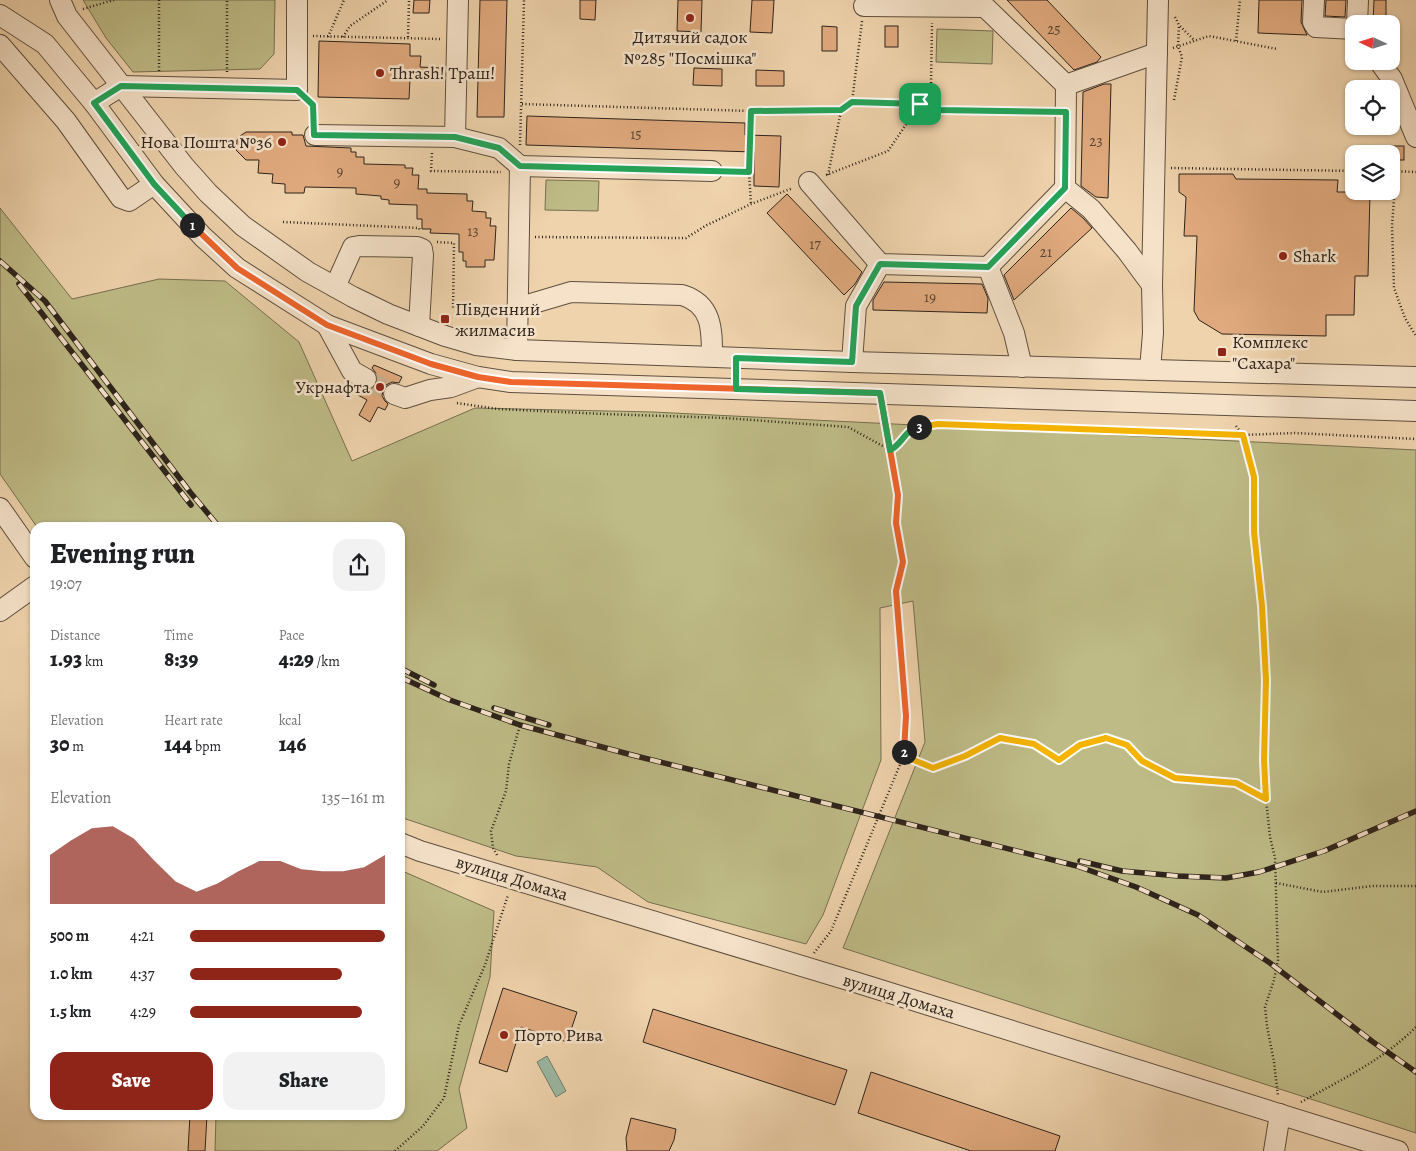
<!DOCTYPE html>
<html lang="en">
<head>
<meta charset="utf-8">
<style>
  body { margin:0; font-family:Alegreya,serif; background:#f2f2f2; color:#202124; height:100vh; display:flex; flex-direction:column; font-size:19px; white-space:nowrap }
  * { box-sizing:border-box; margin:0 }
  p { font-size:16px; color:#757577 }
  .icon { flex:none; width:28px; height:28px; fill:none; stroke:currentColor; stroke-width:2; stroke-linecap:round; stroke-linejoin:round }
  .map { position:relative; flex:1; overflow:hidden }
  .details { position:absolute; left:30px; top:522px; width:375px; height:598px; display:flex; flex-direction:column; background:#fff; border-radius:15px; box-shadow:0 1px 4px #0004 }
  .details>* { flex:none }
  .needle { width:32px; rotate:274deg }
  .tools { position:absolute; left:1345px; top:15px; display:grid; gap:10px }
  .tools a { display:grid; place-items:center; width:55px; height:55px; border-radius:10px; background:#fff; box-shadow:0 1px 4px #0004; font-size:25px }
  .pin { position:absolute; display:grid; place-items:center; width:42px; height:42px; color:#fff; margin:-21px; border-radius:10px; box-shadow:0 2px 8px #0006 }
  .km { position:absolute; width:25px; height:25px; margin:-12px; border-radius:50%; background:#222; color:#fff; font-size:14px; line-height:25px; text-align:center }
  .round { display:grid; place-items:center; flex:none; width:52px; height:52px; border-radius:15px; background:#f2f2f2 }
  .overview { display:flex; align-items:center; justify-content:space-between; height:85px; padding:0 20px }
  h1 { font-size:28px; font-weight:800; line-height:38px }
  .metrics { display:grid; grid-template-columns:repeat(3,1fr); gap:8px; height:85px; padding:5px 20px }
  .metrics div { display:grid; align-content:center }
  .metrics b { font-size:21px; font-weight:800 }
  .metrics small { font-size:14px; font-weight:400 }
  .metrics p { font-size:14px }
  .chart { height:140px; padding:10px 20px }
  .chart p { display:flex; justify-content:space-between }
  .chart svg { width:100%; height:90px; margin-top:5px; fill:#8f2418; opacity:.7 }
  .action { display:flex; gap:10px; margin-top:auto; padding:10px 20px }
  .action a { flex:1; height:58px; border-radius:15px; background:#8f2418; color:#fff; font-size:20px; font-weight:800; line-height:58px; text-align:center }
  .action a+a { background:#f2f2f2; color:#202124 }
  ul { padding:0 20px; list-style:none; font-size:16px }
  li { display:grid; grid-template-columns:80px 60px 1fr; align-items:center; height:38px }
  li i { height:12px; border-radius:6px; background:#8f2418 }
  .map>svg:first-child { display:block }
  .green { fill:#bebb86; stroke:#766f50 }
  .water { fill:#9bb9a4; stroke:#6f7d6d }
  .building { fill:#e0aa7e; stroke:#2d231b }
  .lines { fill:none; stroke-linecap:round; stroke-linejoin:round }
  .minor-tunnel { stroke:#c8b08f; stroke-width:20; stroke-dasharray:20 10; stroke-linecap:butt }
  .minor-casing { stroke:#5e4f3f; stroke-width:22 }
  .path { stroke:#2d231b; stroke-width:2.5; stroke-dasharray:1 2.5; stroke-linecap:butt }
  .minor { stroke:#f5e2c9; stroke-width:20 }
  .rail-casing { stroke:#2d231b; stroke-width:5.5 }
  .rail { stroke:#f5e2c9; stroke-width:4; stroke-dasharray:11; stroke-linecap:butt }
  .split-1-casing { stroke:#fff; stroke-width:10 }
  .split-2-casing { stroke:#fff; stroke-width:10 }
  .split-3-casing { stroke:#fff; stroke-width:10 }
  .split-4-casing { stroke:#fff; stroke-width:10 }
  .split-1 { stroke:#22a559; stroke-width:6 }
  .split-2 { stroke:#f0652b; stroke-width:6 }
  .split-3 { stroke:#f5b400; stroke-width:6 }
  .split-4 { stroke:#22a559; stroke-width:6 }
  .poi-dot { fill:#8f2418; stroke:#f5e2c9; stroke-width:2 }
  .labels { text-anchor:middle; stroke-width:5; stroke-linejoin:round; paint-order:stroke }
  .number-label { font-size:15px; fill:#5a4534 }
  .poi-label { font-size:18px; fill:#2d231b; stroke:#f5e2c9; text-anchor:start }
  .street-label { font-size:18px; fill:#2d231b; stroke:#f5e2c9 }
</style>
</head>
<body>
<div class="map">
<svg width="1416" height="1151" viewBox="0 0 1416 1151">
  <rect width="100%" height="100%" fill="#efd3ac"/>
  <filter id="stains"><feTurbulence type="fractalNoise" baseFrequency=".004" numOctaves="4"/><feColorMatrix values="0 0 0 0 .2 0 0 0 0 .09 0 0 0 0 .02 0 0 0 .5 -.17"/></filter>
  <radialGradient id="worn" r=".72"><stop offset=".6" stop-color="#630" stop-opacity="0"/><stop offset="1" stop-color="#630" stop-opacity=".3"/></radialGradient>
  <g class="green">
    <polygon points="83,0 275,0 274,54 260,69 133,72 106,38"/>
    <polygon points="937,29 993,31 992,64 936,62"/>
    <polygon points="546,180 599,181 598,211 545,210"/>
    <polygon points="0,208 72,299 159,279 225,281 299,342 352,461 475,408 653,412 1416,450 1416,1133 843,948 925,742 913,601 880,608 881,760 823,915 806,944 648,902 597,867 516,856 400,817 400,528 37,527 0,474"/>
    <polygon points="400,870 494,911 490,977 459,1089 467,1128 437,1151 215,1151 216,1115 400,1115"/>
  </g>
  <polygon class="water" points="547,1056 566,1091 556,1097 537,1062"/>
  <g class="building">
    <polygon points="414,0 430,0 429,13 413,13"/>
    <polygon points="480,0 507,0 504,117 477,117"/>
    <polygon points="580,0 596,0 595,20 580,19"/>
    <polygon points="678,0 702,0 701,32 677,31"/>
    <polygon points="752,0 774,0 772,33 750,32"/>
    <polygon points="1007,0 1047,0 1101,57 1097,62 1074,70"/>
    <polygon points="1259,0 1302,0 1301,22 1307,35 1258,33"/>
    <polygon points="1326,0 1346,0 1345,17 1325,16"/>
    <polygon points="1374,0 1386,0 1386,24 1373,24"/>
    <polygon points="822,26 837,27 837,51 822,51"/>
    <rect x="885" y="26" width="13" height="21"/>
    <polygon points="319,41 410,44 410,56 421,56 420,67 441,68 441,80 410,79 409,99 318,97"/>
    <polygon points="694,68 722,69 722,86 693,85"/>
    <polygon points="756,70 784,71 784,86 756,86"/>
    <polygon points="1104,84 1111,84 1108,198 1096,197 1081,186 1083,92"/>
    <polygon points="527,116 745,123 745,135 781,136 779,187 754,186 754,152 526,145"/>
    <polygon points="246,132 292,132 292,135 303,135 306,146 351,148 351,152 356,152 356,157 364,157 364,164 405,165 405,168 413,168 412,175 419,175 418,189 427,189 427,193 467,194 467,201 473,201 472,211 486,212 486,218 491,218 490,226 496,226 494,260 485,260 485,267 466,267 466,261 463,261 463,252 459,252 459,234 430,233 431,229 422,229 422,219 417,219 417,205 389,204 389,200 381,199 381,196 356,194 356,188 305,187 304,193 285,193 285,184 272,183 273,174 258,173 259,160 246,160 236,150 237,140 240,136"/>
    <rect x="1391" y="146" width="13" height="14"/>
    <polygon points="1179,174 1233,174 1236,179 1338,180 1337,192 1370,192 1368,276 1355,276 1354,315 1326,315 1326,336 1222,334 1199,320 1194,311 1197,236 1184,236 1186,197 1179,192"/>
    <polygon points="787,194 862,272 855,284 844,295 767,213"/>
    <polygon points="1071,208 1083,218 1092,228 1014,300 1004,275"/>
    <polygon points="884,282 982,284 988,298 987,313 873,310 873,300"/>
    <polygon points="374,365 402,377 399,383 392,382 386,385 383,390 382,396 385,401 388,404 385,410 378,407 370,422 359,415 367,400 358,395 361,389 367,391 372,389 376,384 378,378 376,373 372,368"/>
    <polygon points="503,988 577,1012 567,1042 521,1027 507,1072 479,1063"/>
    <polygon points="653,1009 847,1070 835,1105 643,1042"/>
    <polygon points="871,1072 1060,1136 1055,1151 971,1151 858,1113"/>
    <polygon points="190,1115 207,1115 205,1151 188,1151"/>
    <polygon points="631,1118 676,1129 674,1140 669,1151 627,1151 626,1138"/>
  </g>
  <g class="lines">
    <polyline class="minor-tunnel" points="366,379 394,394"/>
    <defs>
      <g id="minor">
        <polyline points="60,0 67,16 184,166 208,193 243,226 308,272 353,297 388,314 445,336 476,345 517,350 852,362 1416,377"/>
        <polyline points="1314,0 1313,22 1316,27 1354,29"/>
        <polyline points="0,15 45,44 94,103 154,184 203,237 237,268 327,325 431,364 478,377 511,382 1416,411"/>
        <polyline points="1357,24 1358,0"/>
        <polyline points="0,45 66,121 121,198 129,201 154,184"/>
        <polyline points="1379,61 1392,79 1416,137"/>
        <polyline points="1066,85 1157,53"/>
        <polyline points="94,103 121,86 297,90 297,0"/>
        <polyline points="315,135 455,137 499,148 520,166 517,350"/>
        <polyline points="455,137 458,0"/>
        <polyline points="520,166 712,171"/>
        <polyline points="809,182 880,264 988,267 1065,188 1066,85 985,7 864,6"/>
        <polyline points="1065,188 1091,209 1127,251 1152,285 1153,333 1150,370"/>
        <polyline points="988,267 1014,333 1022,367"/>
        <polyline points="1152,285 1158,0"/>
        <polyline points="335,287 353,247 359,246 417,247 422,249 423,255 419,326"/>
        <path d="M517 308 571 292 682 295C712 304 712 329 712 356"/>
        <polyline points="327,325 352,371 366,379"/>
        <polyline points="852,362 856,306 880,264"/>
        <polyline points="394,394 405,398 430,390 451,387 478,377"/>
        <polyline points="0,508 35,558"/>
        <polyline points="0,611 35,586"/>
        <polyline points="400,843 420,851 858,983 1398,1151"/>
        <polyline points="1274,1151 1280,1114"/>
      </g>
    </defs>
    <use href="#minor" class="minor-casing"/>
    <g class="path">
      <polyline points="83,9 114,0"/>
      <polyline points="1175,17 1179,25 1195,41"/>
      <polyline points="313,36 440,39"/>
      <polyline points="328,37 344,0"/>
      <polyline points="343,37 350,26 388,0"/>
      <polyline points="408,37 409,0"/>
      <polyline points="1236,41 1240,0"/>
      <polyline points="1173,48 1209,36 1277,49"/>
      <polyline points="159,71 159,0"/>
      <polyline points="227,72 227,0"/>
      <polyline points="1174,100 1182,57 1178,46 1179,25"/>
      <polyline points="308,101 313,105 314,118"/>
      <polyline points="852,102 862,21"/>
      <polyline points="522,104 751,111 841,111 852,102 920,104 937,110 1048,111"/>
      <polyline points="751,111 749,172 751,204"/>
      <polyline points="520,145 524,0"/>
      <polyline points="432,153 431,171 501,172"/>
      <polyline points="1171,168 1354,171"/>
      <polyline points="1391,171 1416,172"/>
      <polyline points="1396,171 1392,226 1394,288 1405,318 1416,336"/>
      <polyline points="729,172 748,172"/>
      <polyline points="826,175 888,151 920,104 931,83 932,23"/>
      <polyline points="828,175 841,111"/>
      <polyline points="283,222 419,228 420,231"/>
      <polyline points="535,237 686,238 707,225 751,204 793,188"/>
      <polyline points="437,242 454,243 453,309"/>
      <path d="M457 403 498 409 604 414 725 418 848 427 890 450C900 446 903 432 914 427 920 425 931 425 938 424L1243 435 1295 433 1416 439"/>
      <polyline points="1236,426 1243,435 1254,477 1254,532 1262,606 1266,680 1264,760 1266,799 1270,837 1275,858 1278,960 1274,980 1265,1007 1267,1026 1274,1062 1278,1096"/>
      <polyline points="904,755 933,768 965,756 1000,738 1034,744 1059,760 1080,745 1106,739 1127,745 1142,761 1175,778 1236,783 1266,799"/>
      <polyline points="497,855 493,848 491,831 506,791 509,764 520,725"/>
      <polyline points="1276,883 1323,892 1372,886 1416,886"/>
      <polyline points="814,953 831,931 904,755 906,716 896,591 903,562 896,523 898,495 883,409"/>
      <path d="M1301 1102C1341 1080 1383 1060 1416 1027"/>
      <polyline points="395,1151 423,1126 444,1098 459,1025 485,965 508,895"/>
    </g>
    <use href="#minor" class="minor"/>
    <defs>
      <g id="rail">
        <polyline points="0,261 45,301 190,492 220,528"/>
        <polyline points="19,284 191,505"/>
        <polyline points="400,668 434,685"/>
        <polyline points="400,677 450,700 520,725 632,755 1077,866 1136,887 1198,915 1270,963 1373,1042 1416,1072"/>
        <polyline points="494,708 549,725"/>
        <polyline points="1080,861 1122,871 1178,876 1226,878 1259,872 1324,851 1416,811"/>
      </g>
    </defs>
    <use href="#rail" class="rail-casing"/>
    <use href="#rail" class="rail"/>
  </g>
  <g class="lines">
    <defs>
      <polyline id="split-1" points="192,225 154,184 94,103 121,86 297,90 313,105 314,135 455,137 499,148 520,166 749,172 751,111 841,110 852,102 920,104"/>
      <polyline id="split-2" points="192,225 237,268 327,325 431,364 478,377 511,382 880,393 898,495 896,523 903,562 896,591 906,716 904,752"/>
      <polyline id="split-3" points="904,752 904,756 933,768 965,756 1000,738 1034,744 1059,760 1080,745 1106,738 1127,745 1142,761 1175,778 1236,783 1266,799 1264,760 1266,680 1262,606 1254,532 1254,477 1243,435 938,424 919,427"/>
      <path id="split-4" d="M919 427C905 429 902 445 890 450L880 393 736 389V358L852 362 856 306 880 264 988 267 1065 188 1066 112 937 110 920 104"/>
    </defs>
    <use href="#split-1" class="split-1-casing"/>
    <use href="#split-2" class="split-2-casing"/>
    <use href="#split-3" class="split-3-casing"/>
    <use href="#split-4" class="split-4-casing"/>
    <use href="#split-1" class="split-1"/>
    <use href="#split-2" class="split-2"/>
    <use href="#split-3" class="split-3"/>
    <use href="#split-4" class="split-4"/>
  </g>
  <g class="poi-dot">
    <circle cx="690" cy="18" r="5"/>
    <circle cx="380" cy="73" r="5"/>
    <circle cx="282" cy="142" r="5"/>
    <circle cx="1283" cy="256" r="5"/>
    <rect x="440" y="314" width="10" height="10" rx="2.5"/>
    <rect x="1217" y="347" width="10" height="10" rx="2.5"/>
    <circle cx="380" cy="387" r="5"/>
    <circle cx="504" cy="1035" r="5"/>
  </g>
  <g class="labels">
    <g class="number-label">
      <text x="1054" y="34">25</text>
      <text x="636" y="139">15</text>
      <text x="1096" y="146">23</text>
      <text x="340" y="176">9</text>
      <text x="397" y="187">9</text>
      <text x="473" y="236">13</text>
      <text x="815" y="249">17</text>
      <text x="1046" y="257">21</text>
      <text x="930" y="302">19</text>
    </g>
    <g class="poi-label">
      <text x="690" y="43" text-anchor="middle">Дитячий садок<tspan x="690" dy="21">№285 "Посмішка"</tspan></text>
      <text x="390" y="79">Thrash! Траш!</text>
      <text x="272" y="148" text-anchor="end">Нова Пошта №36</text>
      <text x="1293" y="262">Shark</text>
      <text x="455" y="315">Південний<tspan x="455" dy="21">жилмасив</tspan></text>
      <text x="1232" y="348">Комплекс<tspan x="1232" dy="21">"Сахара"</tspan></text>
      <text x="370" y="393" text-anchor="end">Укрнафта</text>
      <text x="514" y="1041">Порто Рива</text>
    </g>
    <g class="street-label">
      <text transform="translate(512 878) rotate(17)" y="6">вулиця Домаха</text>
      <text transform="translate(899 996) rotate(17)" y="6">вулиця Домаха</text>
    </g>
  </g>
  <rect width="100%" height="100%" filter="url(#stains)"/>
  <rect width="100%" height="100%" fill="url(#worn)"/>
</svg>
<div class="tools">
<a><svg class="needle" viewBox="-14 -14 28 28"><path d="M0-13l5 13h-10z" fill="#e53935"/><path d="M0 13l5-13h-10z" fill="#757577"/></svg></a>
<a><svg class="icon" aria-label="locate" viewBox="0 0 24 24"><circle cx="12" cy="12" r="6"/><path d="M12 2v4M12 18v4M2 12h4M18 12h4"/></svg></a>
<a><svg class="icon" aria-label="layers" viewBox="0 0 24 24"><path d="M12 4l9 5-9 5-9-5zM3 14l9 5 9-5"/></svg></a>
</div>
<div class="pin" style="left:920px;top:104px;background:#1e9e55"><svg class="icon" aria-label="arrive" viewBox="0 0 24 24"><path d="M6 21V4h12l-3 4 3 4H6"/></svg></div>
<b class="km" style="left:192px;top:225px">1</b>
<b class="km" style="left:904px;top:752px">2</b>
<b class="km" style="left:919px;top:427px">3</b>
<section class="details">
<div class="overview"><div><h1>Evening run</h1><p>19:07</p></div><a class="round"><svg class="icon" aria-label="share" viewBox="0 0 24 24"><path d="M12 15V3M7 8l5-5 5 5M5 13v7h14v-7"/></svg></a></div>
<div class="metrics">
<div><p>Distance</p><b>1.93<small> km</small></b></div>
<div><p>Time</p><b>8:39</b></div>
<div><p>Pace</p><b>4:29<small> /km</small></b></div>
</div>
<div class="metrics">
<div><p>Elevation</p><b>30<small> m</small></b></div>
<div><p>Heart rate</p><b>144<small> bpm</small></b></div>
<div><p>kcal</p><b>146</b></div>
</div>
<div class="chart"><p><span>Elevation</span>135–161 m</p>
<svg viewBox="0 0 160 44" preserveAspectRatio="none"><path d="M0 44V20L10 13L20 7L30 6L40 12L50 23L60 33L70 38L80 34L90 28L100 23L110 23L120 27L130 28L140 28L150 26L160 20V44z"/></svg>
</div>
<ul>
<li><b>500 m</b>4:21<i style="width:100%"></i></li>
<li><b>1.0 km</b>4:37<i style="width:78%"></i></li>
<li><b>1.5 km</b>4:29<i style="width:88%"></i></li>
</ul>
<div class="action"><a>Save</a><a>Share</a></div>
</section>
</div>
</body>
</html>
